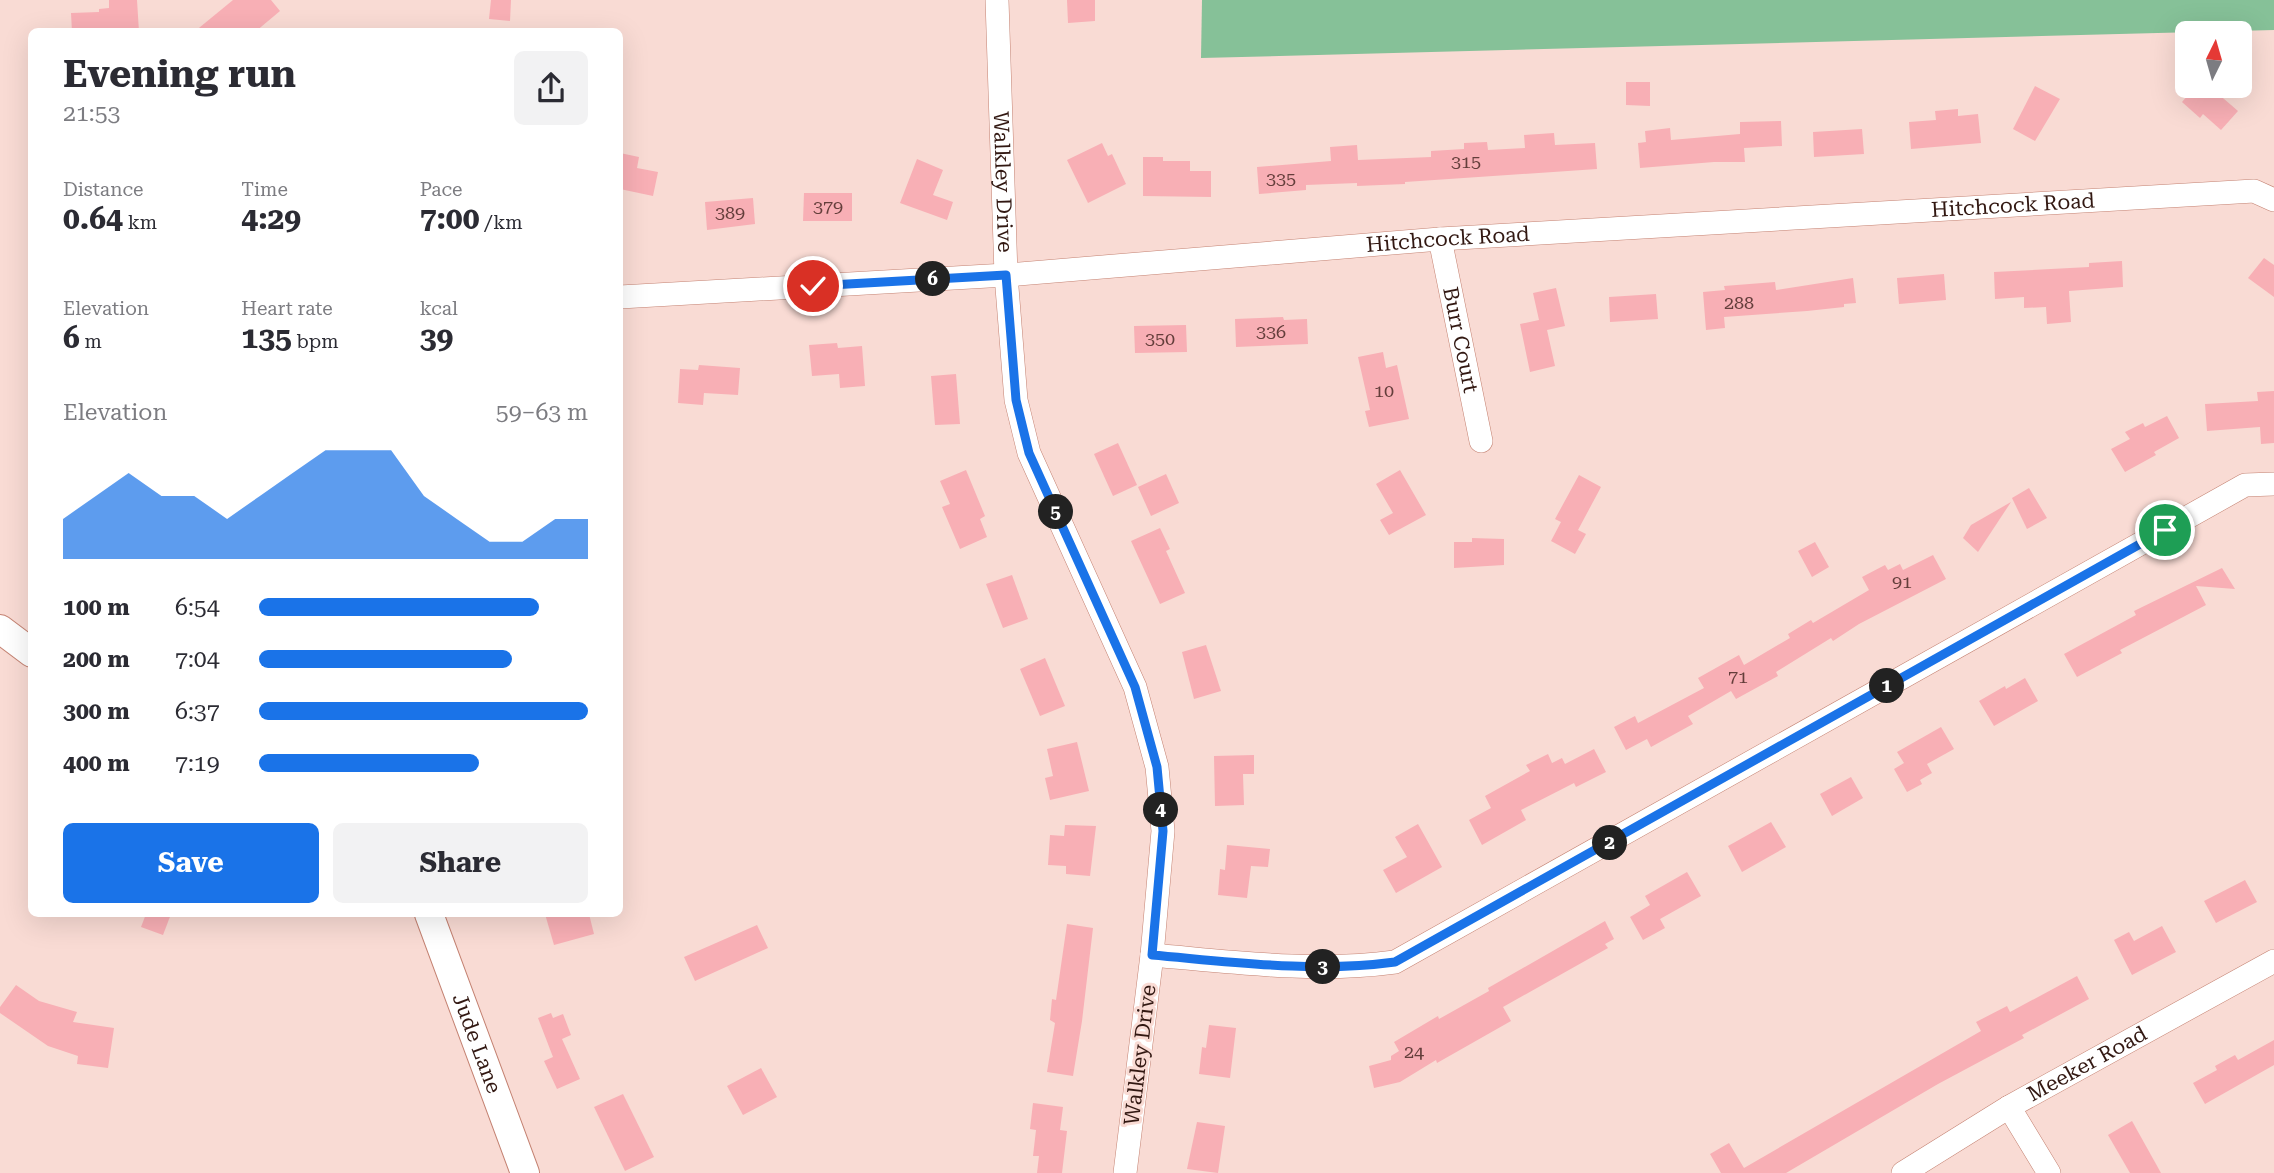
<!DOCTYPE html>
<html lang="en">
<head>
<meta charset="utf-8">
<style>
  body { margin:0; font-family:"Roboto Serif",serif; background:#f2f2f3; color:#2b2b33; height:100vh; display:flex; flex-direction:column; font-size:26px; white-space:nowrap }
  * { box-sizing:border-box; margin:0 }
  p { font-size:23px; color:#7c7c81 }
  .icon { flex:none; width:38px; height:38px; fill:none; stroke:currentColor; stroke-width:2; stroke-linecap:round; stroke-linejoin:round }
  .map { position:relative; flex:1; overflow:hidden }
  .side { position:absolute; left:28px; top:28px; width:595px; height:889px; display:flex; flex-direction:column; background:#fff; border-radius:10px; box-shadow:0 7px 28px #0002 }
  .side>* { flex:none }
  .needle { width:46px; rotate:5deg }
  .controls { position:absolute; left:2175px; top:21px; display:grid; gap:14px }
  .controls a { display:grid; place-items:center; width:77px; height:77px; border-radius:10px; background:#fff; box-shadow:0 7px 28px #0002; font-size:35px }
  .pin { position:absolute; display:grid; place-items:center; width:60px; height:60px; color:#fff; margin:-30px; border:4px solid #fff; border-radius:50%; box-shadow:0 2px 7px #0007 }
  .km { position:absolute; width:35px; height:35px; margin:-18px; border-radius:50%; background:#222; color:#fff; font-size:19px; line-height:35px; text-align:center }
  .round { display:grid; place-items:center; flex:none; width:74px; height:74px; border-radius:10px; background:#f2f2f3 }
  .headline { display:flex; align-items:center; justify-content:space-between; height:119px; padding:0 35px }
  h1 { font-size:38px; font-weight:700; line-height:52px }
  .metrics { display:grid; grid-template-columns:repeat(3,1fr); gap:10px; height:119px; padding:7px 35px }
  .metrics div { display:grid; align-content:center }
  .metrics b { font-size:30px; font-weight:700 }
  .metrics small { font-size:19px; font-weight:400 }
  .metrics p { font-size:19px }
  .chart { height:196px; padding:14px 35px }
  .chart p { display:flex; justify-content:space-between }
  .chart svg { width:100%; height:126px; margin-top:7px; fill:#1a73e8; opacity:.7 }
  .cta { display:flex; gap:14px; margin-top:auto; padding:14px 35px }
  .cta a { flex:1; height:80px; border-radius:10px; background:#1a73e8; color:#fff; font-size:28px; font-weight:700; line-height:80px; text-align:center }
  .cta a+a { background:#f2f2f3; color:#2b2b33 }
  ul { padding:0 35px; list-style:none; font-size:23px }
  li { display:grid; grid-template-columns:112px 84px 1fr; align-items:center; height:52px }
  li i { height:18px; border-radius:9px; background:#1a73e8 }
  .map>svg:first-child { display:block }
  .green { fill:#86c198 }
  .building { fill:#f8afb5 }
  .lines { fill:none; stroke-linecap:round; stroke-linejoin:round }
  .minor-casing { stroke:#c48272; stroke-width:24 }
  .tertiary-casing { stroke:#c48272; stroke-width:30 }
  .minor { stroke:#fff; stroke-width:23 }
  .tertiary { stroke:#fff; stroke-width:28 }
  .route-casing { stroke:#fff; stroke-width:14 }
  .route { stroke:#1a73e8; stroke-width:9 }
  .labels { text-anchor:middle; stroke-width:6; stroke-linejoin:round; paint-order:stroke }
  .number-label { font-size:18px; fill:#643e3b }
  .street-label { font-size:21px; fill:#321812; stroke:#f9dbd4 }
</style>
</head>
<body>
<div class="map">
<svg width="2274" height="1173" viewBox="0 0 2274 1173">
  <rect width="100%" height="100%" fill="#f9dbd4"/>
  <polygon class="green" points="1202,0 2274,0 2274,30 1201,58"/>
  <g class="building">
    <polygon points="109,0 137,0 139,32 72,32 71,13 99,12 99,9 109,8"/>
    <polygon points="233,0 271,0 280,11 255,32 194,32"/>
    <polygon points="491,0 511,0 510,21 489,19"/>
    <polygon points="1067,0 1095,0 1095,21 1068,23"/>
    <polygon points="1626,82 1650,82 1650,106 1626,105"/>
    <polygon points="2035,86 2060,99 2035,141 2013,129"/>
    <polygon points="2196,86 2209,86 2238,111 2221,130 2203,114 2200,118 2182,102"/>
    <polygon points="1958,109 1958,116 1978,114 1981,143 1911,149 1909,122 1936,120 1935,111"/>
    <polygon points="1781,121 1782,146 1744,148 1745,162 1714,162 1640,168 1638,143 1646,142 1645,131 1670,128 1671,140 1740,134 1740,122"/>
    <polygon points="1862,129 1864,154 1814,157 1813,132"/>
    <polygon points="1554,133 1555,145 1595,143 1597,169 1405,182 1405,184 1357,186 1357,183 1306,185 1306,190 1259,194 1257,167 1331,161 1330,147 1357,145 1358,160 1431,157 1431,151 1464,149 1464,143 1487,142 1488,150 1525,148 1524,135"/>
    <polygon points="1102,143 1108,156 1112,154 1126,184 1088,203 1067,160"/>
    <polygon points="620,153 639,157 637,168 658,172 653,196 620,189"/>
    <polygon points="1143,157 1163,157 1163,161 1190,161 1190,171 1211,171 1211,197 1143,196"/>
    <polygon points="917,159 943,170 933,195 953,202 947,220 900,203"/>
    <polygon points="804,193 852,193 852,221 803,221"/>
    <polygon points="753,198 755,224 707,230 705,202"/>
    <polygon points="2264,258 2274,265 2274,297 2248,278"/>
    <polygon points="2122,261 2123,287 2069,291 2071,322 2047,324 2046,307 2024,308 2024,297 1995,299 1994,272 2089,267 2089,263"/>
    <polygon points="1944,274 1946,300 1899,304 1897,278"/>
    <polygon points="1853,278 1856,303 1844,304 1844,307 1807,311 1724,317 1725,328 1706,330 1703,292 1725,290 1724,286 1775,282 1776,290"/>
    <polygon points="1556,288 1565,326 1547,330 1555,366 1530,372 1520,324 1539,320 1533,293"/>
    <polygon points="1656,294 1658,319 1610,322 1609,297"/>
    <polygon points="1283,317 1284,320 1307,319 1308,344 1236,347 1235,319"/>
    <polygon points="1186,325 1187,352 1135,353 1134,326"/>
    <polygon points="837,343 838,348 862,346 865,386 840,388 839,374 812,376 809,345"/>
    <polygon points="1383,352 1386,368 1397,365 1409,419 1369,427 1365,411 1370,410 1358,357"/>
    <polygon points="699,365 740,368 738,395 704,393 703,405 678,403 680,369 698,370"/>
    <polygon points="956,374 960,424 935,425 931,376"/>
    <polygon points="2274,391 2274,443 2261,444 2260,427 2207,431 2205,404 2258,401 2257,392"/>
    <polygon points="2167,416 2179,438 2154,452 2156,455 2125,472 2111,449 2130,439 2125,432 2143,423 2145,427"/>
    <polygon points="1118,443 1137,485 1113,496 1094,454"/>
    <polygon points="966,470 985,516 980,519 987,537 960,549 942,507 950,504 940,481"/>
    <polygon points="1400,470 1426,515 1389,535 1380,520 1393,513 1376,484"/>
    <polygon points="1166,474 1179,503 1151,516 1138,487"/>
    <polygon points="1579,475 1601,487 1578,530 1586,534 1575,554 1551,541 1561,522 1555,519"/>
    <polygon points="2029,488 2047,518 2027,529 2012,498"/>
    <polygon points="2011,502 1978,552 1963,538 1971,525"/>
    <polygon points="1160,528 1170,549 1166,551 1185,593 1160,604 1131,541"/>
    <polygon points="1472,538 1504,539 1504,565 1454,568 1454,542 1472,542"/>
    <polygon points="1815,542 1829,567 1812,577 1798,551"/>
    <polygon points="1933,555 1946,579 1859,624 1833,641 1831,638 1776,672 1778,676 1736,699 1731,691 1688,716 1693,724 1651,747 1647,739 1626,750 1614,727 1635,716 1638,723 1704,688 1698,678 1739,655 1744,665 1790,638 1788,634 1811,620 1813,623 1869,590 1862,577 1885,565 1888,570 1900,564 1903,570"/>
    <polygon points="2222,568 2235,589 2196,586 2206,605 2120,650 2122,653 2077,677 2064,654 2136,615 2134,611"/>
    <polygon points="1012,575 1028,619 1003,628 986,584"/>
    <polygon points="1206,645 1221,691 1194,699 1182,652"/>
    <polygon points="1045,658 1065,706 1040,716 1020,669"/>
    <polygon points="2025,678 2038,701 1994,726 1979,701 2005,686 2006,689"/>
    <polygon points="1941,727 1954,749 1927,764 1932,773 1920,780 1922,784 1907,792 1894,769 1904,763 1897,752"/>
    <polygon points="1077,742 1089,791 1050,800 1045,778 1053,776 1047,749"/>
    <polygon points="1594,749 1606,772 1576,787 1574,783 1521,810 1526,820 1482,845 1469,820 1491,808 1485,796 1530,771 1526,765 1548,754 1552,763 1562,758 1565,764"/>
    <polygon points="1254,755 1254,774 1243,774 1244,805 1215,806 1214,756"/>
    <polygon points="1851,777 1863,798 1832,816 1820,794"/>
    <polygon points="1771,822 1786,847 1742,872 1728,846"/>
    <polygon points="1418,824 1442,867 1396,893 1383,870 1407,857 1395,837"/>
    <polygon points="1065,825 1096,826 1090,876 1066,874 1066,866 1048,865 1050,835 1064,836"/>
    <polygon points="1227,845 1270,849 1268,867 1251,866 1247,898 1218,895 1220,869 1225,870"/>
    <polygon points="1687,872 1701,896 1660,919 1665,928 1643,940 1630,917 1650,905 1645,896"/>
    <polygon points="2245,880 2257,902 2216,923 2204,901"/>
    <polygon points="146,914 171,914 163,935 141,927"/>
    <polygon points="545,914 589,914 594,934 554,945"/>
    <polygon points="1605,921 1614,939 1605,944 1608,948 1503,1007 1511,1021 1437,1063 1436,1060 1400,1082 1374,1088 1369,1066 1391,1060 1391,1056 1399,1051 1394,1042 1438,1016 1439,1019 1489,991 1488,988"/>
    <polygon points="1067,924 1093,928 1082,1021 1073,1076 1047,1072 1055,1023 1050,1020 1052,999 1056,1000"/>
    <polygon points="757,925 768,948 695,981 684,957"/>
    <polygon points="2162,926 2176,952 2132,975 2114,940 2129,932 2134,941"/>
    <polygon points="2077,976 2089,999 2022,1035 2024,1038 1938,1084 1786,1173 1721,1173 1710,1154 1729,1143 1744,1168 1981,1031 1976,1022 2007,1006 2010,1012"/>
    <polygon points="16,985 39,1001 77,1012 73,1022 114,1028 108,1068 77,1064 78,1056 48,1046 0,1013 0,1007"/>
    <polygon points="551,1013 553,1018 563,1014 571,1035 562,1039 580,1079 557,1089 544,1061 553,1057 538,1018"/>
    <polygon points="1209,1025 1236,1028 1230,1078 1199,1074 1202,1047 1206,1048"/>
    <polygon points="2274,1040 2274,1065 2205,1104 2193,1083 2217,1070 2215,1066 2235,1055 2238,1060"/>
    <polygon points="761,1068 777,1097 743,1115 727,1086"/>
    <polygon points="623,1094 654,1157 625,1171 594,1107"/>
    <polygon points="1033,1103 1063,1107 1060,1130 1067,1131 1062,1173 1037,1173 1039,1156 1033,1156 1036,1130 1030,1129"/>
    <polygon points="2132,1121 2161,1173 2130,1173 2108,1135"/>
    <polygon points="1197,1122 1225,1126 1218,1173 1187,1169"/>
  </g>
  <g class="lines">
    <defs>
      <g id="minor">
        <path id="s1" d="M997 0 1006 275 1016 400 1029 453 1135 687 1157 767 1163 831 1152 955 1125 1173"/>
        <path id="s2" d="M1440 239 1481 441"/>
        <path id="s3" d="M620 297 1006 275 1440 239 2254 191 2274 200"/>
        <path d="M1152 955C1233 962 1314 973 1395 962L2245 485 2274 484"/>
        <polyline points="2009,1107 2049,1173"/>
        <path id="s4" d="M1903 1173 2009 1107 2274 961"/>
      </g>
      <g id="tertiary">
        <polyline points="0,629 32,653"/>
        <path id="s5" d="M429 914 525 1173"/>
      </g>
    </defs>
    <use href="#minor" class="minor-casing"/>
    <use href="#tertiary" class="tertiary-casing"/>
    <use href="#minor" class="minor"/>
    <use href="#tertiary" class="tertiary"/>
  </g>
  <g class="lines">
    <defs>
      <path id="route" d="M813 286 1006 275 1016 400 1029 453 1135 687 1157 767 1163 831 1152 955C1233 962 1314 973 1395 962L2165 530"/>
    </defs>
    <use href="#route" class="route-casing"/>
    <use href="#route" class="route"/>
  </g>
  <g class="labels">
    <g class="number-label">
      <text x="1466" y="168">315</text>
      <text x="1281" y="185">335</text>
      <text x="828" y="213">379</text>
      <text x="730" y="219">389</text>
      <text x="1739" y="309">288</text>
      <text x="1271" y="338">336</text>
      <text x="1160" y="345">350</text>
      <text x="1384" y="397">10</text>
      <text x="1902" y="588">91</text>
      <text x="1738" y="683">71</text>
      <text x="1414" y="1058">24</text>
    </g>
    <g class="street-label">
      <text dy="7" stroke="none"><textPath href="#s1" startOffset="182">Walkley Drive</textPath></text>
      <text dy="7" stroke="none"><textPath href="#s3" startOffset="1396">Hitchcock Road</textPath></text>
      <text dy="7" stroke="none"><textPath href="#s3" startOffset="830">Hitchcock Road</textPath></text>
      <text dy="7" stroke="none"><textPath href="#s2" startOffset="103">Burr Court</textPath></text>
      <text dy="7" stroke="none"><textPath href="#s5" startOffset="138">Jude Lane</textPath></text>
      <text transform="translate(1140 1055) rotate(-83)" y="7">Walkley Drive</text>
      <text dy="7" stroke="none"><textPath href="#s4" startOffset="214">Meeker Road</textPath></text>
    </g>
  </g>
</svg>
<div class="controls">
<a><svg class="needle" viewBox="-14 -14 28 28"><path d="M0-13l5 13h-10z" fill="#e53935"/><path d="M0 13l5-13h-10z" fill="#7c7c81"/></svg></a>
</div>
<div class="pin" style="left:2165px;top:530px;background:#1e9e55"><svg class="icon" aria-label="arrive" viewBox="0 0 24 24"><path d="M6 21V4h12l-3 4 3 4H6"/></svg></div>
<div class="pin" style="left:813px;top:286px;background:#d93025"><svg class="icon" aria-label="check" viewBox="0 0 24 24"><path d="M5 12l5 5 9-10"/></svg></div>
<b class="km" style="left:1887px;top:686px">1</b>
<b class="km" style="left:1610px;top:843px">2</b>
<b class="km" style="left:1323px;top:967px">3</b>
<b class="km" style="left:1161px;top:810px">4</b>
<b class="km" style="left:1056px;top:512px">5</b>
<b class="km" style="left:933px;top:279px">6</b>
<section class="side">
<div class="headline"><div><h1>Evening run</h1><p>21:53</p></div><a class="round"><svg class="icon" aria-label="share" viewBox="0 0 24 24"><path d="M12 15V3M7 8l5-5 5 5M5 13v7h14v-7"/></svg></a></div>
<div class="metrics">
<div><p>Distance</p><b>0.64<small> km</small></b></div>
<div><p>Time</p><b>4:29</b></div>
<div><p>Pace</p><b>7:00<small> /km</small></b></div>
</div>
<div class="metrics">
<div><p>Elevation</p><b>6<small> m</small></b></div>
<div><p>Heart rate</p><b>135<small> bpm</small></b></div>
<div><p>kcal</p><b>39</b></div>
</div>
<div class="chart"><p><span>Elevation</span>59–63 m</p>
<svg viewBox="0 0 160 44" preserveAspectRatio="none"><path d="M0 44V30L10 22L20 14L30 22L40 22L50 30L60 22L70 14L80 6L90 6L100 6L110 22L120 30L130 38L140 38L150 30L160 30V44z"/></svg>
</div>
<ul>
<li><b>100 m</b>6:54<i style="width:85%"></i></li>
<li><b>200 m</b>7:04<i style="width:77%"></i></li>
<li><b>300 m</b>6:37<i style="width:100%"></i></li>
<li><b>400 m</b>7:19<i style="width:67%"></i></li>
</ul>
<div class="cta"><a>Save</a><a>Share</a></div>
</section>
</div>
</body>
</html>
